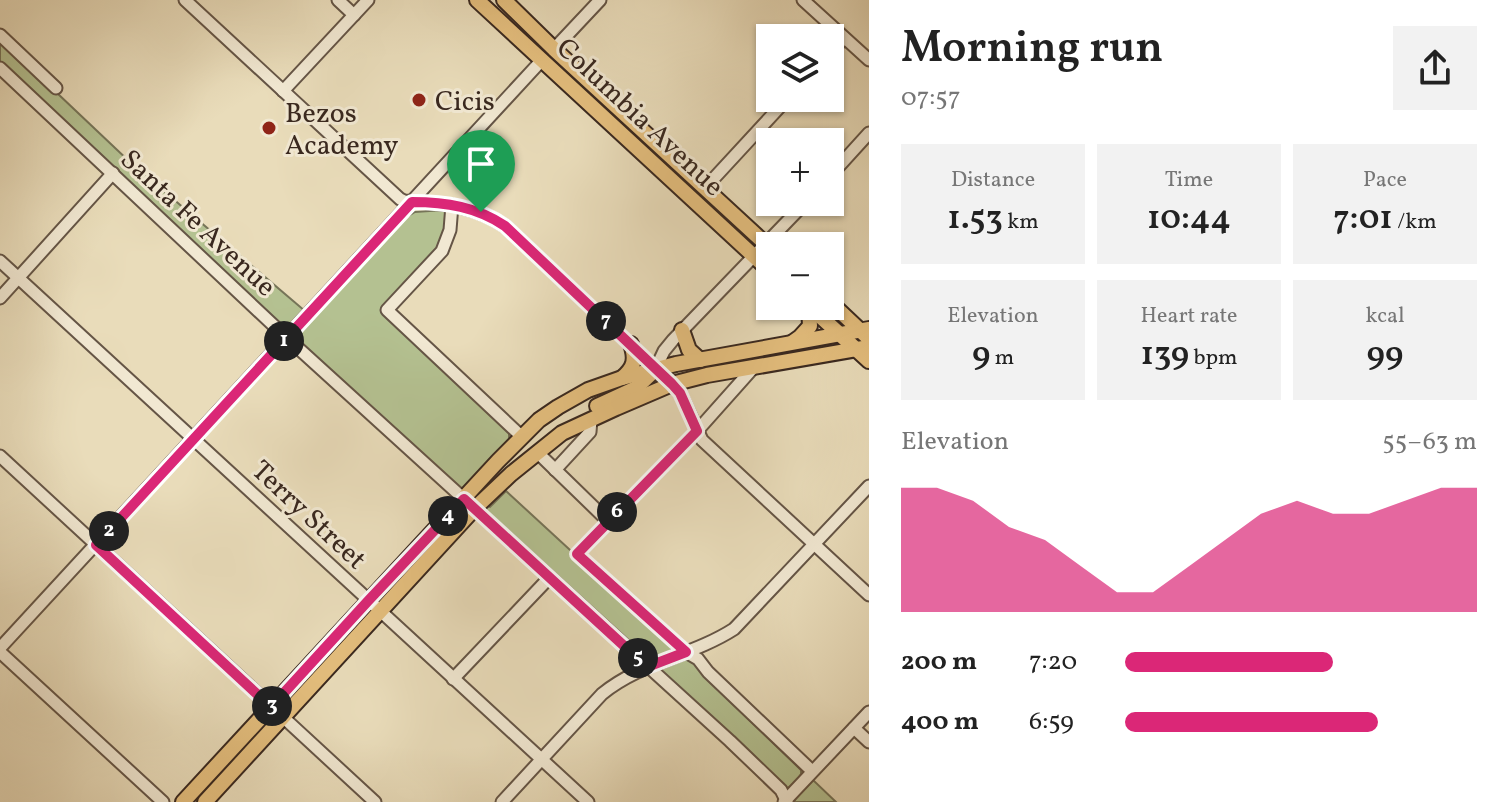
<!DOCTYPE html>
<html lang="en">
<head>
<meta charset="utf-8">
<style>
  body { margin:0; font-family:Vollkorn,serif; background:#f2f2f2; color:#222; height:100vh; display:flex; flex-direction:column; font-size:30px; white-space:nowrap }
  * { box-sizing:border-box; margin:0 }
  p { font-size:26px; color:#767676 }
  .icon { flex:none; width:44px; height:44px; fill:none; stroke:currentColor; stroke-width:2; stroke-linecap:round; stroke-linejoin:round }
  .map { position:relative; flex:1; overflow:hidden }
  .drawer { display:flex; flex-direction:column; background:#fff; width:640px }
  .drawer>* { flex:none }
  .tools { position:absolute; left:756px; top:24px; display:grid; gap:16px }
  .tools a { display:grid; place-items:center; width:88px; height:88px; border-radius:0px; background:#fff; box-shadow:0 2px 6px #0004; font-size:40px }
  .pin { position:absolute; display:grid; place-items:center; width:68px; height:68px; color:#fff; margin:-82px -34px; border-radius:50% 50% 50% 0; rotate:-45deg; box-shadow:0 0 8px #0007 }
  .pin .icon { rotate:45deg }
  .km { position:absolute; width:40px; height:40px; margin:-20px; border-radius:50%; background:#222; color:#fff; font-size:22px; line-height:40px; text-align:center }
  .round { display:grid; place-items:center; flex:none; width:84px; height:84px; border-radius:0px; background:#f2f2f2 }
  .overview { display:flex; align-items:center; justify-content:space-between; height:136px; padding:0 32px }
  h1 { font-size:44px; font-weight:600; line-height:60px }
  .stats { display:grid; grid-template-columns:repeat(3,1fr); gap:12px; height:136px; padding:8px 32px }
  .stats div { display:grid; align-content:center; border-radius:0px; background:#f2f2f2; text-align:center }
  .stats b { font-size:34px; font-weight:600 }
  .stats small { font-size:22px; font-weight:400 }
  .stats p { font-size:22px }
  .chart { height:224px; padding:16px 32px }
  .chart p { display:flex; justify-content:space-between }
  .chart svg { width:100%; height:144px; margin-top:8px; fill:#db2777; opacity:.7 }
  ul { padding:0 32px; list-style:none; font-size:26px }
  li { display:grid; grid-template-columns:128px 96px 1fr; align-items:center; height:60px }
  li i { height:20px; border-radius:10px; background:#db2777 }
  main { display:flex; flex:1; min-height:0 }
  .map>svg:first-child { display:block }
  .green { fill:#b4c191; stroke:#767458; stroke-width:2 }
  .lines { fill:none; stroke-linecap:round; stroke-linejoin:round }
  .minor-casing { stroke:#655546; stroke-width:15 }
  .major-casing { stroke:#39281f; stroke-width:18 }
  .minor { stroke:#f1e8d2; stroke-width:11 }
  .major { stroke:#e4be7d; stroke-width:14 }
  .route-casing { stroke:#fff; stroke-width:16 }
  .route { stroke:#db2777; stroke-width:10 }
  .poi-dot { fill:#8f2418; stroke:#f1e8d2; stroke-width:3 }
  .labels { text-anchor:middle; stroke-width:6; stroke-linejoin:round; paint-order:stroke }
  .poi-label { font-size:28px; fill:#39281f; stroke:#f1e8d2; text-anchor:start }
  .street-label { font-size:28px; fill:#39281f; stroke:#f1e8d2 }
</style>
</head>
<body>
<main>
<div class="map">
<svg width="869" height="802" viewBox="0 0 869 802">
  <rect width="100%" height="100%" fill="#e9dcba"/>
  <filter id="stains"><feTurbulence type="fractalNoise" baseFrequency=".0025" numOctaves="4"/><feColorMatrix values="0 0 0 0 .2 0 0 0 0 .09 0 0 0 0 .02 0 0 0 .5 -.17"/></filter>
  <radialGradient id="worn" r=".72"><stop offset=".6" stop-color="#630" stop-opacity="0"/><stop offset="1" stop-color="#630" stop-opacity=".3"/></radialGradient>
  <polygon class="green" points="0,39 132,164 305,311 308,322 405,218 415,212 444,210 447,214 447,221 437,251 382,312 509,433 509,439 466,486 490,507 506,491 671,643 671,650 664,655 691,658 707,679 801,770 801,774 798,779 805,785 812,779 836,802 794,802 798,792 791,786 788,788 784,786 661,675 662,667 654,659 648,661 298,341 300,330 284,328 0,63"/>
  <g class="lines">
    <defs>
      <g id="minor">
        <path d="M185 0 400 199 404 201C442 204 472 204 505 226L672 384 680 393 702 440 869 595"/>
        <polyline points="338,0 354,15"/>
        <polyline points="803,0 869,60"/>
        <polyline points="0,35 56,88"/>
        <polyline points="554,49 600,0"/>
        <polyline points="830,53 844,38"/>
        <polyline points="0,68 287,338 730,741 781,790 787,802"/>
        <polyline points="283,91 368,0"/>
        <polyline points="830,176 869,133"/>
        <polyline points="705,188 788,98"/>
        <polyline points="452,205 450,230 442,251 387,310 521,436"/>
        <polyline points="0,261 588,802"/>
        <polyline points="0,298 113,173"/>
        <polyline points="754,367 697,431 577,554 686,652 698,659 708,672 812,771"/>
        <polyline points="656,368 664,351 673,340 806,202"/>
        <polyline points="538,453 608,521"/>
        <polyline points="0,456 375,802"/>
        <polyline points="555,470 590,432 591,420"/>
        <polyline points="0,648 542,60"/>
        <polyline points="0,652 163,802"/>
        <polyline points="453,679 549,578"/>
        <polyline points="854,728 869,742"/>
        <path d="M502 802 602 694C641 662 692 656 734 629L869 486"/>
        <polyline points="784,802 869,712"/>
      </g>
      <g id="major">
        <polyline points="477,0 770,271"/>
        <polyline points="504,0 554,49 770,248"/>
        <polyline points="830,302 866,336"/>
        <polyline points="809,306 869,361"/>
        <polyline points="682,330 689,350 700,360"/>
        <polyline points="793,342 800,337 810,326 809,306"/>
        <path d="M622 378C635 367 636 359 631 344"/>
        <polyline points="597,406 636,388 656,369"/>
        <polyline points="183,802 498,461 539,420 558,407 588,390 622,378 676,364 869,329"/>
        <polyline points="205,802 474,509 511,474 562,433 616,408 672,384 707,375 869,347"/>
      </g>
    </defs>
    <use href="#minor" class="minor-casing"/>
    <use href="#major" class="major-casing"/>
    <use href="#minor" class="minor"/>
    <use href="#major" class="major"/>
  </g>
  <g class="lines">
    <defs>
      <path id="route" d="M412 202C446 202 477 207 505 226L672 384 680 393 697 431 577 554 686 652 647 667 464 499 368 601 271 707 96 545Z"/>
    </defs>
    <use href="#route" class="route-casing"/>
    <use href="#route" class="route"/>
  </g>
  <g class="poi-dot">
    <circle cx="419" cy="100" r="8"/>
    <circle cx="269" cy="128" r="8"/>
  </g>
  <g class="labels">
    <g class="poi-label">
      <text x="435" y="110">Cicis</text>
      <text x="285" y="122">Bezos<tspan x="285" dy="32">Academy</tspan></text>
    </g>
    <g class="street-label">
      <text transform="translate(641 116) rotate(43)" y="10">Columbia Avenue</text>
      <text transform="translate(199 222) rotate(43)" y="10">Santa Fe Avenue</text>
      <text transform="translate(310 514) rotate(43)" y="10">Terry Street</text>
    </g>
  </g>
  <rect width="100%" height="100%" filter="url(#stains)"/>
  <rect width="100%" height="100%" fill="url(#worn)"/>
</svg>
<div class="tools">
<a><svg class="icon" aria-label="layers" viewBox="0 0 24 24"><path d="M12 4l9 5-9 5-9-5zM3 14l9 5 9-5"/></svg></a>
<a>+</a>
<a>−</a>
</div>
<div class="pin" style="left:481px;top:212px;background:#1e9e55"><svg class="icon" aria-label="arrive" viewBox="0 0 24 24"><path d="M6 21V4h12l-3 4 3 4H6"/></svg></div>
<b class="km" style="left:284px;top:341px">1</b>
<b class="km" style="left:109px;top:531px">2</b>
<b class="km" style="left:272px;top:706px">3</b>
<b class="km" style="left:448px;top:516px">4</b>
<b class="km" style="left:638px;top:658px">5</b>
<b class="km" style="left:617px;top:512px">6</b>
<b class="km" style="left:606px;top:321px">7</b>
</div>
<section class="drawer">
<div class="overview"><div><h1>Morning run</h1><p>07:57</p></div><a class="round"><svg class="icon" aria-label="share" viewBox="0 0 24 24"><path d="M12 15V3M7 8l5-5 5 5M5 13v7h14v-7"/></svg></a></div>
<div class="stats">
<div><p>Distance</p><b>1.53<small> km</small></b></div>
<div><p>Time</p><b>10:44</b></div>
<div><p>Pace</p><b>7:01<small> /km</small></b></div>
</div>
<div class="stats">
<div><p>Elevation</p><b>9<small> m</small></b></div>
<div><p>Heart rate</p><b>139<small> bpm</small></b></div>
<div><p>kcal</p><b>99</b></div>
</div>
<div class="chart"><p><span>Elevation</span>55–63 m</p>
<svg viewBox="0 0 160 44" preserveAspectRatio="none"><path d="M0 44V6L10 6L20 10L30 18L40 22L50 30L60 38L70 38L80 30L90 22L100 14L110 10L120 14L130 14L140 10L150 6L160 6V44z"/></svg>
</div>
<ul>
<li><b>200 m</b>7:20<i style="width:59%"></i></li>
<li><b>400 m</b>6:59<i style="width:72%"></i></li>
</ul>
</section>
</main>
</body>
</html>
